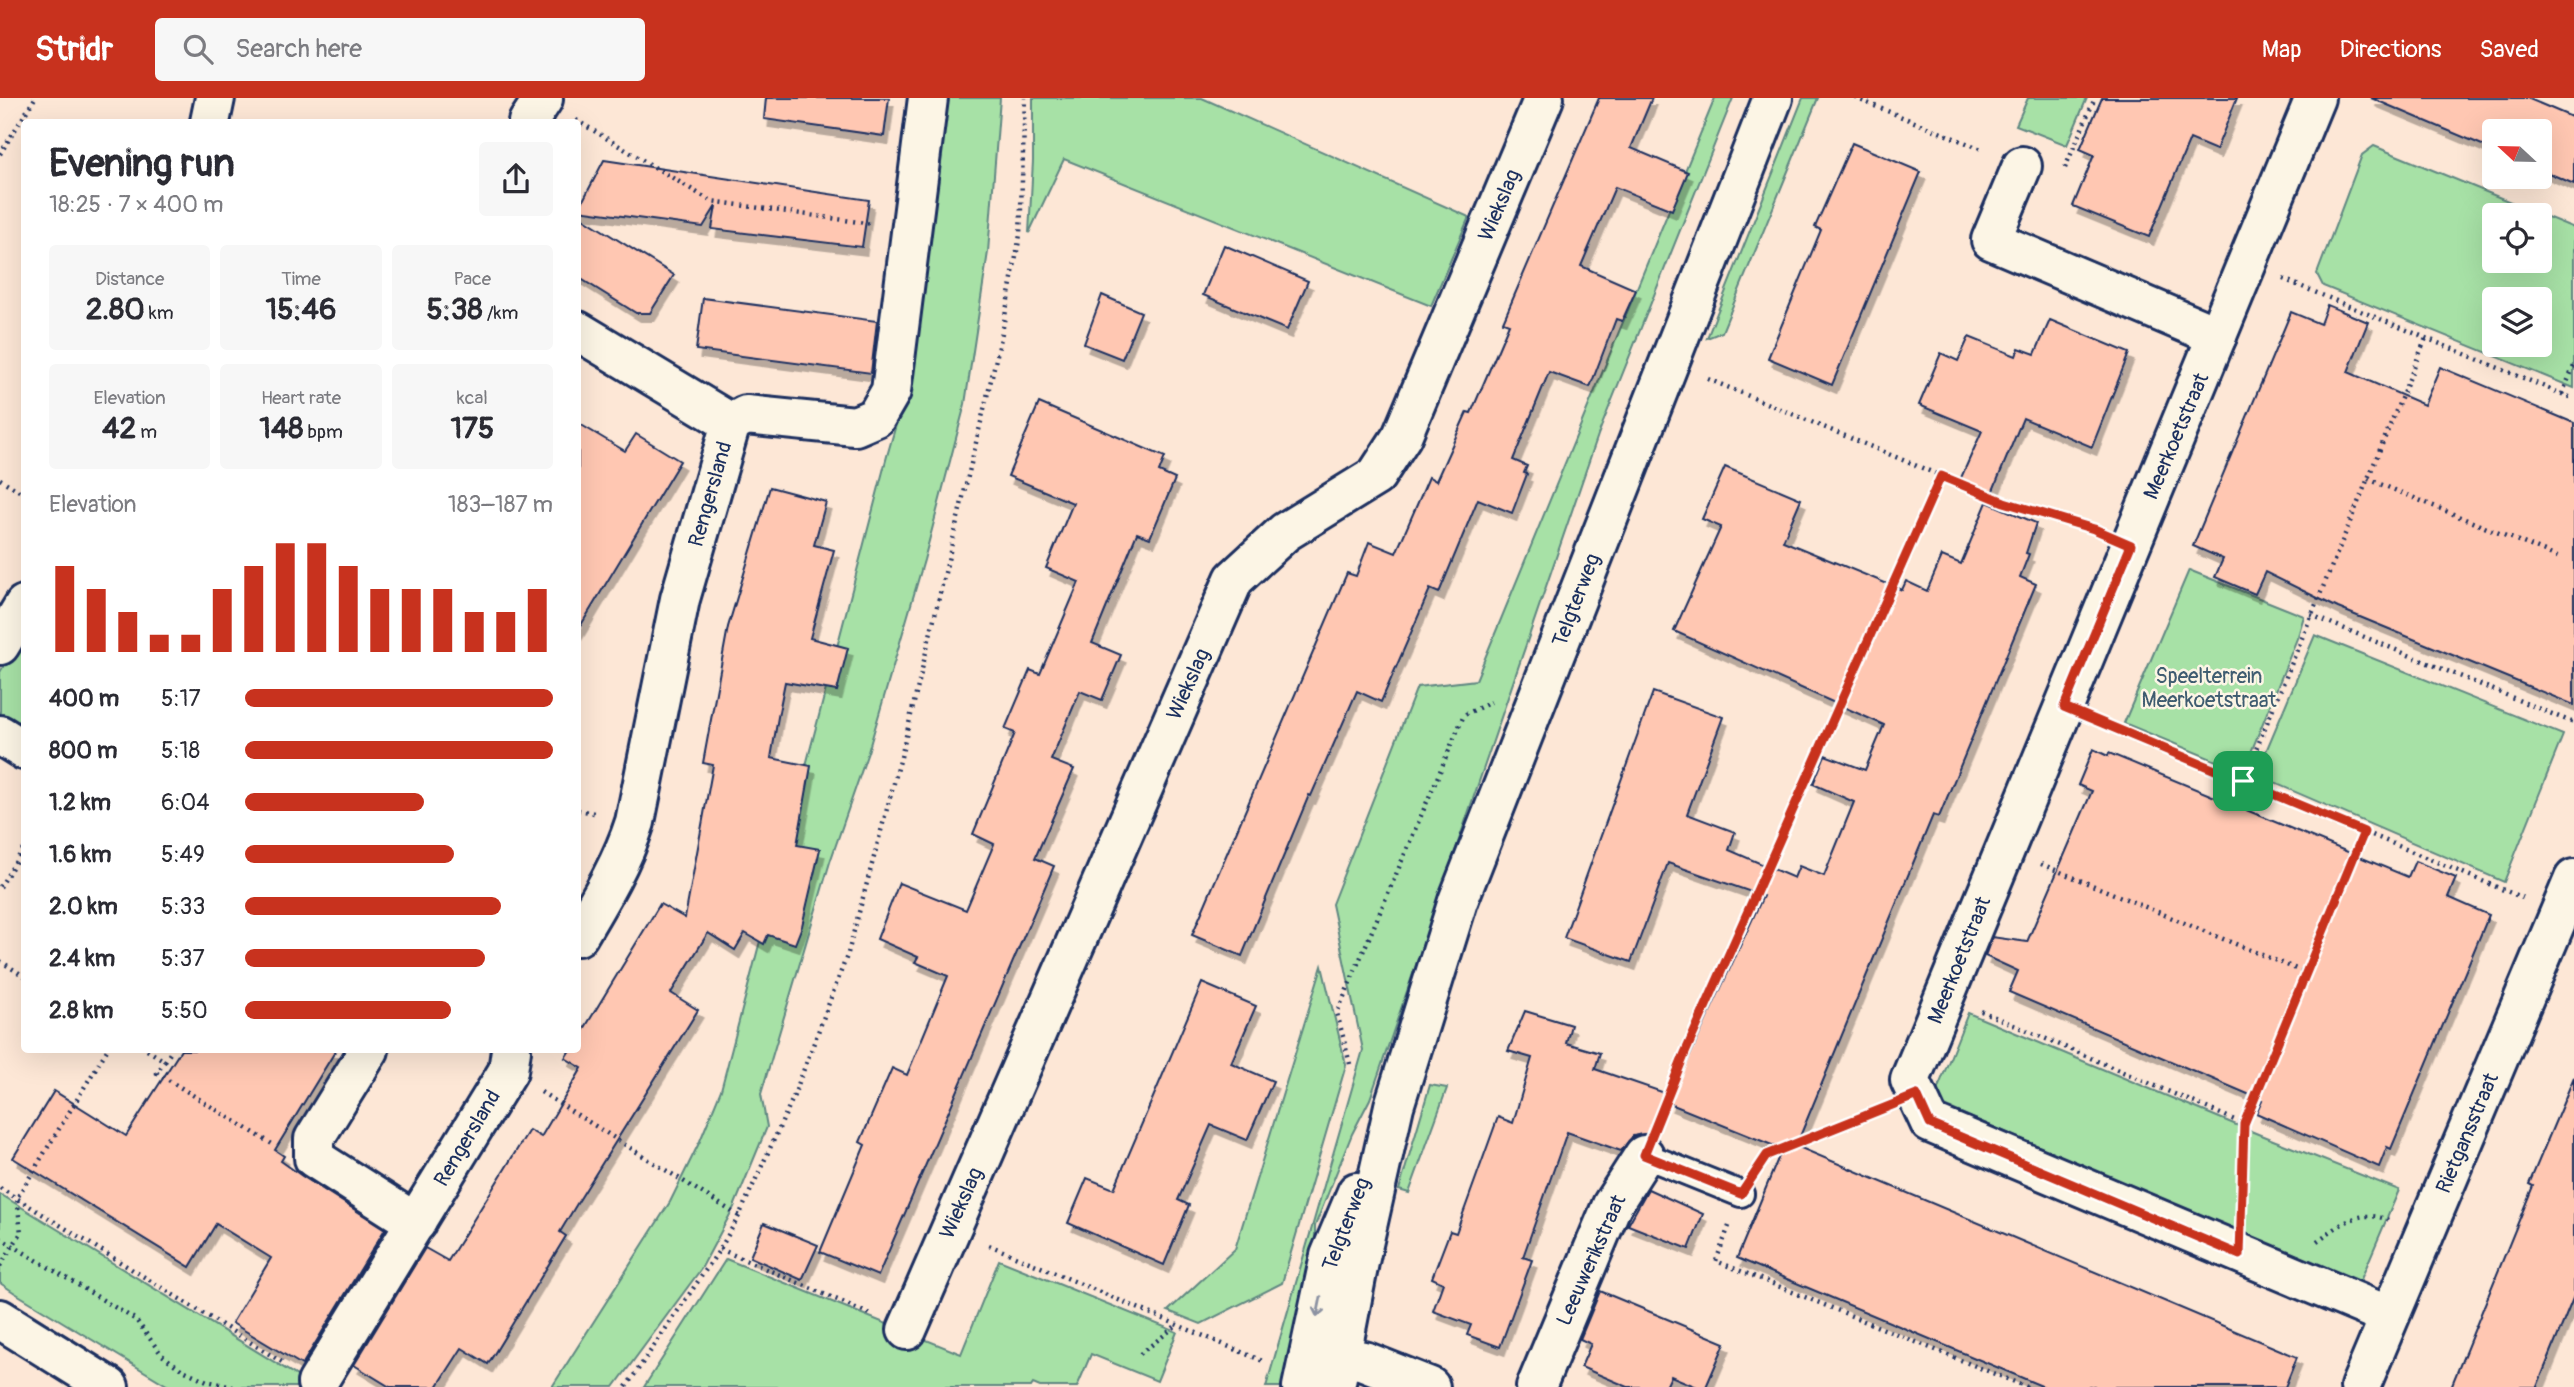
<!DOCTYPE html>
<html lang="en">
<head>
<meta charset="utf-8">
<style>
  body { margin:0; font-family:Pangolin,sans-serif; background:#f7f7f7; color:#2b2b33; height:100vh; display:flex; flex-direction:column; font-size:26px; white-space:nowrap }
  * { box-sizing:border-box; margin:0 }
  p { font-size:23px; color:#7c7c81 }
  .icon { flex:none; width:38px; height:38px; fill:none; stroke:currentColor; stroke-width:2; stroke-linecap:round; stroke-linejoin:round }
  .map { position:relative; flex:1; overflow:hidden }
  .details { position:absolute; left:21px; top:21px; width:560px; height:934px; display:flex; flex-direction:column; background:#fff; border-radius:7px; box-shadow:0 7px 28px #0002 }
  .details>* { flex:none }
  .needle { width:46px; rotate:292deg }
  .fabs { position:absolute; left:2482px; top:21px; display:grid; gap:14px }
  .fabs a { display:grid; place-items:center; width:70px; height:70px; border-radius:7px; background:#fff; box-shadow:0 7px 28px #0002; font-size:35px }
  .pin { position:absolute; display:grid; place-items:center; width:60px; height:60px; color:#fff; margin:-30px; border-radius:14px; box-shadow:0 4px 10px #0006 }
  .round { display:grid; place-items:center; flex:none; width:74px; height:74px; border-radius:7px; background:#f7f7f7 }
  .summary { display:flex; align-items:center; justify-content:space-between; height:119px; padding:0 28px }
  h1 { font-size:38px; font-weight:800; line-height:52px }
  .metrics { display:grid; grid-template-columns:repeat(3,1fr); gap:10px; height:119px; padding:7px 28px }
  .metrics div { display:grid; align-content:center; border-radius:7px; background:#f7f7f7; text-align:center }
  .metrics b { font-size:30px; font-weight:800 }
  .metrics small { font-size:19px; font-weight:400 }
  .metrics p { font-size:19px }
  .chart { height:196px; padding:14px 28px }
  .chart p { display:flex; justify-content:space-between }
  .chart svg { width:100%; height:126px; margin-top:7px; stroke:#c8321e; stroke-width:6 }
  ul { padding:0 28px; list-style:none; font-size:23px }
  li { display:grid; grid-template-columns:112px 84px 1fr; align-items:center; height:52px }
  li i { height:18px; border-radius:9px; background:#c8321e }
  header { display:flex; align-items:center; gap:42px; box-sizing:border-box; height:98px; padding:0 35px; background:#c8321e; color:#fff }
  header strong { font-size:33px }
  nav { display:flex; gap:38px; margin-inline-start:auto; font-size:24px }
  .search { width:490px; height:63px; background:#f7f7f7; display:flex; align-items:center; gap:18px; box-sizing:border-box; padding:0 24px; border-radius:7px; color:#7c7c81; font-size:26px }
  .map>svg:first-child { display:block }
  .green { fill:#a7e1a6; stroke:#618882; stroke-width:2; fill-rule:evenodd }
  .building { fill:#ffc7b2; stroke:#1b2f5e; stroke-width:2; filter:url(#shadow) }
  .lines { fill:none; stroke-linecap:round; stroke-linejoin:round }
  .lane-casing { stroke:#1b2f5e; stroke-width:30 }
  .street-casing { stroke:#1b2f5e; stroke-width:44 }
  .secondary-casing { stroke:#1b2f5e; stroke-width:44 }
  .path { stroke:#1b2f5e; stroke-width:4.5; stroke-dasharray:2 5; stroke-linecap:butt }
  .lane { stroke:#fcf5e5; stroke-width:24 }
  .street { stroke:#fcf5e5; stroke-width:38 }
  .secondary { stroke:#fcf5e5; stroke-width:38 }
  .oneway { stroke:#8c92a2 }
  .route-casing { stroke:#fff; stroke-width:14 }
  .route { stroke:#c8321e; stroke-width:9 }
  .labels { text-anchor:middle; stroke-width:5; stroke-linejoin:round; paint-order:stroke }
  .street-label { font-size:21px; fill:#1b2f5e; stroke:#fcf5e5 }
  .park-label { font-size:21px; fill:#3e5c70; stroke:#fcf5e5 }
</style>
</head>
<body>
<header>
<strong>Stridr</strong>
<div class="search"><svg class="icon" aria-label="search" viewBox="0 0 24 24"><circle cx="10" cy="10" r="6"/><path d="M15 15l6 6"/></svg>Search here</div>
<nav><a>Map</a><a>Directions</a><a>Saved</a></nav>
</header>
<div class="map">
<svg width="2574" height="1289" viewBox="0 0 2574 1289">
  <defs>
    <filter id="shadow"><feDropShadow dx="4.5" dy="8" stdDeviation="0" flood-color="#0004"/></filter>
  </defs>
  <rect width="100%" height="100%" fill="#fde7d6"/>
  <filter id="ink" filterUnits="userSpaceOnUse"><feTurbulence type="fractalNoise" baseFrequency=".0143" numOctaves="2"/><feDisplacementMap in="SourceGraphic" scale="14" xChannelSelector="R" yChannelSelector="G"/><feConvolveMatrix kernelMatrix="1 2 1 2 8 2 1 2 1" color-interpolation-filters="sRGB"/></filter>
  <g filter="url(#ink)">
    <g class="green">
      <polygon points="940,0 1000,0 988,154 965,306 924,462 868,654 830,764 761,996 767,1029 734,1109 701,1171 614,1289 552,1289 670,1104 700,1043 721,992 887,358 912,271"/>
      <polygon points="1033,0 1202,0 1469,119 1431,208 1064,61 1029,135 1033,63"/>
      <polygon points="1715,0 1733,0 1598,337 1370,1001 1352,1036 1315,1128 1315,1142 1282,1289 1266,1289 1363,952 1332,806 1417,589 1476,582"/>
      <polygon points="1803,0 1818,0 1722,234 1707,240"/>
      <polygon points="2028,0 2087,0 2067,47 2016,27"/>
      <path d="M2374 48 2574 130V290L2323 188 2317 176 2362 57ZM2494 117H2539V163H2494ZM2494 201H2539V247H2494Z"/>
      <polygon points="2189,472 2304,518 2298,538 2243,674 2124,625"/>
      <polygon points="24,534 24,631 0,616 0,574"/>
      <polygon points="2315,537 2563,637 2504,784 2256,677"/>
      <polygon points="1322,868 1346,967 1282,1185 1201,1226 1168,1213 1235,1151"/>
      <polygon points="1968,915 2258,1036 2399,1092 2359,1186 1933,1003"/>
      <polygon points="1430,987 1447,990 1409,1095 1399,1092"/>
      <polygon points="0,1096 315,1289 170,1289 15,1195 0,1185"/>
      <polygon points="726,1161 961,1256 999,1162 1177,1234 1157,1283 1091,1256 1077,1289 1040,1289 1033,1286 1031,1289 644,1289"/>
    </g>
    <g class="building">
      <polygon points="766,0 889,0 884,38 764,21"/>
      <polygon points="1599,0 1652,0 1631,50 1688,74 1672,112 1615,89 1581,168 1636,192 1622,223 1616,221 1590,289 1549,274 1513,362 1527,368 1524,375 1527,376 1512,415 1478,401 1439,495 1430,491 1381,604 1357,593 1311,698 1309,697 1242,858 1192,837 1347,475 1356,478 1369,444 1396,455 1429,379 1436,383 1467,314 1471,315 1509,226 1503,224"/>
      <polygon points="2102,0 2237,0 2216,52 2190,41 2149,139 2073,108 2094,57 2080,51"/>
      <polygon points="2371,0 2527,0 2574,20 2574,86 2539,71 2539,33 2494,33 2494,52"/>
      <polygon points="1852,45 1921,74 1832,287 1768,260 1821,132 1815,129"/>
      <polygon points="604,62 869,102 862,149 712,131 716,108 703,129 578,112"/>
      <polygon points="578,117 674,177 650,215 636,215 578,179"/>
      <polygon points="1224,147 1308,183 1287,232 1203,197"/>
      <polygon points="1102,197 1141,214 1122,261 1084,246"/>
      <polygon points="703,200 877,223 871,275 696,252"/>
      <polygon points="2327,207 2368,224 2348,274 2424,307 2440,269 2574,325 2574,607 2338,510 2265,474 2255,496 2215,479 2223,461 2193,448 2291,214 2320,226"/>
      <polygon points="2050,222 2129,255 2092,349 2023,320 1992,395 1960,382 1982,333 1919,307 1941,255 1958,263 1969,239 2016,258 2019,250 2035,256"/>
      <polygon points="1039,305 1165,359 1159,374 1175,381 1150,440 1137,435 1092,545 1121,557 1102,602 1080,593 1051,662 1074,671 1035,760 1054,768 878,1178 820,1154 865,1047 860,1044 892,970 907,977 948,878 915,864 918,859 877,841 899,785 966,812 994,746 973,736 1015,635 1005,631 1030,572 1040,576 1079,484 1046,470 1073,405 1008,378"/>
      <polygon points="578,325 625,353 636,336 680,363 578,532"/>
      <polygon points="1725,369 1801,401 1783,443 1902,492 1906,483 1927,493 1942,458 1961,466 1987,404 2036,425 2026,455 2029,456 2020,479 2036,486 1939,719 1933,717 1796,1048 2297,1259 2285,1289 2044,1289 1737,1160 1782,1051 1668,1005 1763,798 1668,765 1631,864 1564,840 1653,594 1723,619 1687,716 1735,734 1729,752 1794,780 1799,768 1824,778 1854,704 1813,686 1825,657 1865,672 1884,627 1674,533 1721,429 1702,421"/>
      <polygon points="770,389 826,404 814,447 834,452 810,540 848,550 837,593 785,584 778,619 771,660 811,668 797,747 820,751 802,828 795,846 768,837 764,846 745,835 735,852 708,835 671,895 698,912 578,1104 560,1134 566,1138 488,1266 462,1250 437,1289 390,1289 354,1267 425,1150 448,1163 529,1032 541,1039 582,970 565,960 570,952 578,952 578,941 660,806 685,820 713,667 703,665 728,529"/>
      <polygon points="2093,651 2108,658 2109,655 2408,779 2415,763 2456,780 2448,799 2489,817 2391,1051 2387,1049 2379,1069 2256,1015 2262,1002 2009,894 2018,873 1985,858 1992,839 2027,844 2092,693 2078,687"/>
      <polygon points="1202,885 1256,908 1231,965 1273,983 1247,1042 1211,1027 1178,1102 1189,1107 1164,1167 1068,1125 1087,1080 1114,1091"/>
      <polygon points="1525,913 1571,927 1566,945 1600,955 1595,971 1665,995 1648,1036 1633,1038 1621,1053 1567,1034 1523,1159 1532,1162 1500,1249 1467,1237 1471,1227 1433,1213 1443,1185 1432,1180 1450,1133 1456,1135 1498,1019 1513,1025 1532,960 1508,953"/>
      <polygon points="181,952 336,952 275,1052 284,1058 281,1063 302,1078 385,1131 302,1267 232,1225 271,1160 216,1126 190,1169 13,1060 54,993 126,1038"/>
      <polygon points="2574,979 2574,1198 2537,1289 2451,1289 2533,1088 2529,1086"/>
      <polygon points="1648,1091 1703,1116 1689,1151 1628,1127"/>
      <polygon points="764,1125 818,1147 802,1182 750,1159"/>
      <polygon points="1600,1193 1725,1245 1706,1289 1697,1289 1671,1278 1666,1289 1628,1289 1581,1269 1591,1246 1580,1241"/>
    </g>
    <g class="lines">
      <defs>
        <polyline id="lane" points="1644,1057 1741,1096"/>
        <g id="street">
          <polyline points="2315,0 1910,982 1930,1025 2389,1218"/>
          <polyline points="210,24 215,0"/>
          <polyline points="528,24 543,1"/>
          <polyline points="2022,68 1991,142 2217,238"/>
          <polyline points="578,233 731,325"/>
          <polyline points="0,547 24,507"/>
          <polyline points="0,637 24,652"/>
          <path d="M578 838C600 801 622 765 635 724L680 501 731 325 746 317 855 328 876 319 891 293 928 0"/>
          <polyline points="369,952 314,1041 314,1060 416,1125"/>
          <polyline points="0,1221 109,1289"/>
          <polyline points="907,1232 1234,481 1285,434 1376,378 1402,338 1544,0"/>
          <polyline points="1311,1252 1364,1263 1430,1289"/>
          <polyline points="317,1285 508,973 511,952"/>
          <polyline points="1536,1289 1612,1107 1644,1057"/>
          <polyline points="2360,1289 2574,781"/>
        </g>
        <g id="secondary">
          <polyline points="1302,1289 1330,1158 1357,1094"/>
          <polyline points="1335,1289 1359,1164 1394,1008 1458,803 1773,0"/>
        </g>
      </defs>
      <use href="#lane" class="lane-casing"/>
      <use href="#street" class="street-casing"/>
      <use href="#secondary" class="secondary-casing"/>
      <g class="path">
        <polyline points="1855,0 1984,52"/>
        <polyline points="576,22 711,103 872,126"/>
        <polyline points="0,56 35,0"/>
        <polyline points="2065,70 2095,0"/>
        <polyline points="2283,181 2574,301"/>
        <polyline points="1708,281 2004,404 2094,431"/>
        <polyline points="2562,296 2574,268"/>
        <polyline points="0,381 24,396"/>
        <polyline points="2368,381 2562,461"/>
        <polyline points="2311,517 2574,625"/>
        <polyline points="2101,624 2523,800"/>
        <polyline points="2243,683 2426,240"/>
        <polyline points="578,712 594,715"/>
        <polyline points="2041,766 2306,875"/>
        <polyline points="0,789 24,750"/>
        <polyline points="0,863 24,878"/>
        <polyline points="1981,913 2244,1026 2241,1113"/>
        <polyline points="147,952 165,963 172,952"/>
        <polyline points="165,963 157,975 272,1046"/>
        <polyline points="1350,966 1337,915 1464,617 1491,604"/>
        <polyline points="541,994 739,1118"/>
        <polyline points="1659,1021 1685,955 1941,378"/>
        <polyline points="2244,1026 2364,734"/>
        <polyline points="1760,1067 1767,1057 1880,1012"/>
        <polyline points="0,1090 282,1264"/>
        <polyline points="1729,1128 1716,1163 2027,1289"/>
        <polyline points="0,1140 136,1222 162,1257 181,1271 207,1283 233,1289"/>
        <path d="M2317 1143C2340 1127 2359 1110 2388 1122"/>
        <polyline points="989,1147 1265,1264"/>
        <polyline points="720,1151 870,1216"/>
        <polyline points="0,1168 21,1135 17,1100 107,952"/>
        <polyline points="1140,1256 1177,1227"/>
        <polyline points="626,1289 720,1151 739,1118 793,1000 848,855 901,659 1001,240 1020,137 1025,0"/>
      </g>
      <use href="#lane" class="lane"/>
      <use href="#street" class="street"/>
      <use href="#secondary" class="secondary"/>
    </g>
    <defs><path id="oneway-shaft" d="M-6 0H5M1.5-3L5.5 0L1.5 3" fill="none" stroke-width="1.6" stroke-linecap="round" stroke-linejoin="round" transform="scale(1.75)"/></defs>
    <use class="oneway" href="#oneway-shaft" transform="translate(1319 1209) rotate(101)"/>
  </g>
  <g class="lines" filter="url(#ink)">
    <defs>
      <polygon id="route" points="1941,378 2004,404 2094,431 2131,447 2064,609 2364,734 2244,1026 2240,1157 1930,1026 1917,997 1767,1057 1741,1096 1644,1057 1685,955"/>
    </defs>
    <use href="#route" class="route-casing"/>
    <use href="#route" class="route"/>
  </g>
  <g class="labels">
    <g class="street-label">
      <text transform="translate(1499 107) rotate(-67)" y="7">Wiekslag</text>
      <text transform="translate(2176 338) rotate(-67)" y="7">Meerkoetstraat</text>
      <text transform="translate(710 396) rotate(-74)" y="7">Rengersland</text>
      <text transform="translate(1576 502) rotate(-69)" y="7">Telgterweg</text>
      <text transform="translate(1188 586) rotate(-66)" y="7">Wiekslag</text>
      <text transform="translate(1959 862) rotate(-68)" y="7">Meerkoetstraat</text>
      <text transform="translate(2467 1035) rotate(-67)" y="7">Rietgansstraat</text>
      <text transform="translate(467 1040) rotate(-59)" y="7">Rengersland</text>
      <text transform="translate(961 1105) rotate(-66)" y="7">Wiekslag</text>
      <text transform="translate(1346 1126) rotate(-69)" y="7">Telgterweg</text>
      <text transform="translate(1591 1162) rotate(-66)" y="7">Leeuwerikstraat</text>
    </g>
    <g class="park-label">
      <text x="2209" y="585">Speelterrein<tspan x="2209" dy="24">Meerkoetstraat</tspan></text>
    </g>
  </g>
</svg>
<div class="fabs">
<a><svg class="needle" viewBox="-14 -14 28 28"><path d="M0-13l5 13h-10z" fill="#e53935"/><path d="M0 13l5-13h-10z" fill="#7c7c81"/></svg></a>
<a><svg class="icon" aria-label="locate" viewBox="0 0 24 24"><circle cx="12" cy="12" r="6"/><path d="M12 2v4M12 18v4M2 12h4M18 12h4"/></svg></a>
<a><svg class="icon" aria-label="layers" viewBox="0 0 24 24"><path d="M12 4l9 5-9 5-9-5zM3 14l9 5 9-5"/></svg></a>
</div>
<div class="pin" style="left:2243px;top:683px;background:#1e9e55"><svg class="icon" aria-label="arrive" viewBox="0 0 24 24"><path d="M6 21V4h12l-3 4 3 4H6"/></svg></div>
<section class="details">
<div class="summary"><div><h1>Evening run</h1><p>18:25 · 7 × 400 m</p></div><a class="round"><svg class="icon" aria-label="share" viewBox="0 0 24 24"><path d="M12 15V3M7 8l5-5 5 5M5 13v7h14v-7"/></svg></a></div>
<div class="metrics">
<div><p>Distance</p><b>2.80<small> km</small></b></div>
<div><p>Time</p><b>15:46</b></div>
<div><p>Pace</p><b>5:38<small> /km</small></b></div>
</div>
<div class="metrics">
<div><p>Elevation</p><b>42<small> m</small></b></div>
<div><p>Heart rate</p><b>148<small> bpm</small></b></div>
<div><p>kcal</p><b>175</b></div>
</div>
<div class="chart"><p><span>Elevation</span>183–187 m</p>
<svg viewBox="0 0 160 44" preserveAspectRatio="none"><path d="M5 44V14M15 44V22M25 44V30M35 44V38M45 44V38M55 44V22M65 44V14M75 44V6M85 44V6M95 44V14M105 44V22M115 44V22M125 44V22M135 44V30M145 44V30M155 44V22"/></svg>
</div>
<ul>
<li><b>400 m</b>5:17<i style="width:100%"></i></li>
<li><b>800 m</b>5:18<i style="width:100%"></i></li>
<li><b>1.2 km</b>6:04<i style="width:58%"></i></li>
<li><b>1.6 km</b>5:49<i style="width:68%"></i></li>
<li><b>2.0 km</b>5:33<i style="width:83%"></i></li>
<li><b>2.4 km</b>5:37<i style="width:78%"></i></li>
<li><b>2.8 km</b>5:50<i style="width:67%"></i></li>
</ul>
</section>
</div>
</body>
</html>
